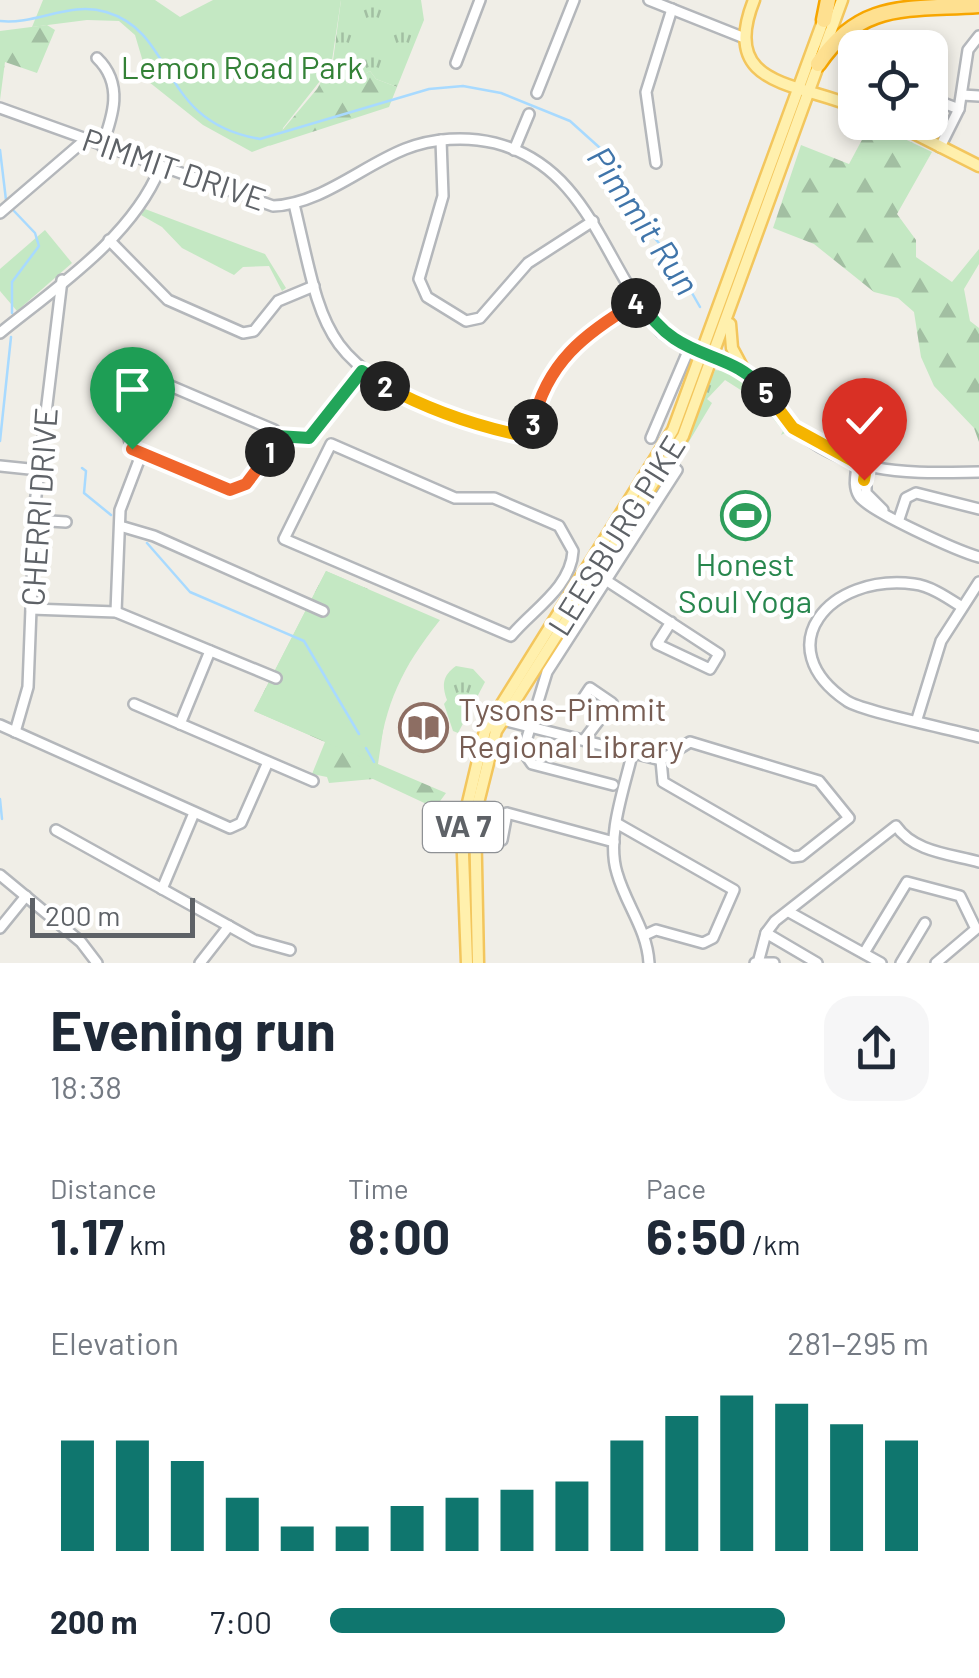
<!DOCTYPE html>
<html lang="en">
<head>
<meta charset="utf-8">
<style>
  body { margin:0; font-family:Barlow,sans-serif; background:#f6f6f7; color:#1f2937; height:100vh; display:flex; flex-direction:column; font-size:38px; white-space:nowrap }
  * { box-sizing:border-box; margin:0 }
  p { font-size:32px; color:#747a83 }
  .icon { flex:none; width:55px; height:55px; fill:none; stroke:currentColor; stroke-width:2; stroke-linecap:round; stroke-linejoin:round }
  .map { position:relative; height:963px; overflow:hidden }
  .drawer { display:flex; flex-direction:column; background:#fff; flex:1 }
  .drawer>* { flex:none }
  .controls { position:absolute; left:838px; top:30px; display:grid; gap:20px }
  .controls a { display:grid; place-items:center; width:110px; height:110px; border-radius:20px; background:#fff; box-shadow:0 5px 15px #0003; font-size:50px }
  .scale { position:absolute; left:30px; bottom:25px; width:165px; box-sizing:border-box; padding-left:10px; border:5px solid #5e6267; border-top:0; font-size:28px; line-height:35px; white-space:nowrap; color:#5e6267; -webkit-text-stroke:8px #fff; paint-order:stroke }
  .pin { position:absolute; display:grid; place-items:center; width:85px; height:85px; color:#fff; margin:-102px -42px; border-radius:50% 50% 50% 0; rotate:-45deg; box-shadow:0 0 10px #0007 }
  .pin .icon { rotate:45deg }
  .km { position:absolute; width:50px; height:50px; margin:-25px; border-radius:50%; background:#222; color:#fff; font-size:28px; line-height:50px; text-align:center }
  .round { display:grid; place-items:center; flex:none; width:105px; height:105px; border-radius:30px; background:#f6f6f7 }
  .head { display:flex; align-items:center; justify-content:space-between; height:170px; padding:0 50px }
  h1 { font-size:55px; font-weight:700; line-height:75px }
  .figures { display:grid; grid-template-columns:repeat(3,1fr); gap:15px; height:170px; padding:10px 50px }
  .figures div { display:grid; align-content:center }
  .figures b { font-size:50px; font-weight:700 }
  .figures small { font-size:28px; font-weight:400 }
  .figures p { font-size:28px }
  .chart { height:280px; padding:20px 50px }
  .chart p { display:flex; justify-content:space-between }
  .chart svg { width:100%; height:180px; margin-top:10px; stroke:#0f766e; stroke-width:6 }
  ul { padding:0 50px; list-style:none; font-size:32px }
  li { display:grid; grid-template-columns:160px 120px 1fr; align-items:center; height:75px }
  li i { height:25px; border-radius:12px; background:#0f766e }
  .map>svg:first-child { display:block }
  .grass { fill:url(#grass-tufts) }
  .forest { fill:url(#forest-firs) }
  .green { fill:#c4e8c3 }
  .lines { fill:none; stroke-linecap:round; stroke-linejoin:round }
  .stream { stroke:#a8daff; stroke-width:2.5 }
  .minor-casing { stroke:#b4b7bb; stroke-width:14 }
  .major-casing { stroke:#f3c65d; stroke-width:15 }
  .highway-casing { stroke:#f7a600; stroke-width:19 }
  .minor { stroke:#fff; stroke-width:9 }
  .major { stroke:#fff0ad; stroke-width:10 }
  .highway { stroke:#fee090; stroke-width:14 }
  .split-1-casing { stroke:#fff; stroke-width:20 }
  .split-2-casing { stroke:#fff; stroke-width:20 }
  .split-3-casing { stroke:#fff; stroke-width:20 }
  .split-4-casing { stroke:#fff; stroke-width:20 }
  .split-5-casing { stroke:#fff; stroke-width:20 }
  .split-6-casing { stroke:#fff; stroke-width:20 }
  .split-1 { stroke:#f0652b; stroke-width:12 }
  .split-2 { stroke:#22a559; stroke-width:12 }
  .split-3 { stroke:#f5b400; stroke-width:12 }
  .split-4 { stroke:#f0652b; stroke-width:12 }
  .split-5 { stroke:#22a559; stroke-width:12 }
  .split-6 { stroke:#f5b400; stroke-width:12 }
  .labels { text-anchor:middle; stroke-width:9; stroke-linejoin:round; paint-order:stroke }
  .shield { fill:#fff; stroke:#8e9195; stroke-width:2.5 }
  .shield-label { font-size:30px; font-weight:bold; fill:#5e6267 }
  .park-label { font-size:32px; fill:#338136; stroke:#fff }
  .street-label { font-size:32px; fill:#5e6267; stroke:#fff }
  .leisure-label { font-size:32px; fill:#27864d; stroke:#fff }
  .education-label { font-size:32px; fill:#785e54; stroke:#fff; text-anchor:start }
  .water-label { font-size:35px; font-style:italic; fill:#4075aa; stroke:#fff }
</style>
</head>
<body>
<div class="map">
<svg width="979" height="963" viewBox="0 0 979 963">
  <defs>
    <pattern id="grass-tufts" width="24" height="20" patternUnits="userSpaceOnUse" patternTransform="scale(2.5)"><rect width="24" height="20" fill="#c4e8c3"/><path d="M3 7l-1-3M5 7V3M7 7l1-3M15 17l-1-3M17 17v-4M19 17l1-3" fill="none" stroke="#a2bfa2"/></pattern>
    <pattern id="forest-firs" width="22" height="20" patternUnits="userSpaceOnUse" patternTransform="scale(2.5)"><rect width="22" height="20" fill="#c4e8c3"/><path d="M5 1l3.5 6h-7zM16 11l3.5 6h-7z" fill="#a2bfa2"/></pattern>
  </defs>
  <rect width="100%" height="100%" fill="#f0eee7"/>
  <g class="grass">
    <polygon points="341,0 421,0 424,20 397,87 376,79 370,71 346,84 349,72 333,61"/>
    <path d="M715 370C745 371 778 404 785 433L781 435 783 431 761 403 725 380 707 399 712 403 675 465Z"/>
    <path d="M456 666 473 669 485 682 458 733 453 731 444 704 447 700C442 685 442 676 456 666Z"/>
  </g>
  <g class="forest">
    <polygon points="47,25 55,30 37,73 5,62 0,100 0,31"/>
    <polygon points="333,61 349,72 346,84 370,71 376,79 397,87 389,107 269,146 317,89"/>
    <polygon points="871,123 932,152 897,214 916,240 916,257 952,282 979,249 979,264 964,289 970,321 979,328 979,442 974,428 934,386 921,357 914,312 898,298 874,292 814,244 773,228 801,145 849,164"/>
    <polygon points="326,571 368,589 386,710 378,764 446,793 435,808 373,779 329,783 327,777 312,774 325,742 254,711"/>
  </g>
  <g class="green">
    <polygon points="43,0 155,0 180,17 213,0 341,0 331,67 283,128 281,141 252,152 203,125 149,82 135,35 119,21 87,20 32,27"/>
    <polygon points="145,209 265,254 286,288 282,291 269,266 243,267 234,275 182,248 162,227 141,215"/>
    <polygon points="45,230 72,263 17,311 0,291 0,269"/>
    <path d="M326 571 440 620C401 669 386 702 377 764L254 711Z"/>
  </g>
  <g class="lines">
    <g class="stream">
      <path d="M0 21C36 25 70 1 106 12 178 33 157 122 260 139L429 89 463 86 501 93 570 121 600 148 638 219 672 258 700 307"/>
      <polyline points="0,150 6,200"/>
      <polyline points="12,313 12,282 39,246 35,233 14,211"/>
      <polyline points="0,441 11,337"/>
      <polyline points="82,468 86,471 84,493 111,515"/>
      <polyline points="147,543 190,592 304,641 359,734"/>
      <polyline points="366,748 374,762"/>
      <polyline points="0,799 2,819"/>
    </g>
    <defs>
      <g id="minor">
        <polyline points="649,0 742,37"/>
        <path d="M97 58C124 84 113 116 102 146"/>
        <polyline points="456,63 480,0"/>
        <polyline points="537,93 574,0"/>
        <polyline points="962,95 979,96"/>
        <polyline points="930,98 959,109"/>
        <path d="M0 108 273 206C321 204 362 166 405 149 433 138 466 136 495 143 591 168 603 267 661 332 688 354 724 357 751 377 768 390 774 411 790 425 848 477 907 473 979 472"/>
        <polyline points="441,140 443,196 419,279 427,297 466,321 480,318 528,263 593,221"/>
        <polyline points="940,147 959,109 968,50 979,36"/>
        <polyline points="514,150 529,114"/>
        <polyline points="656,163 646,92 672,9"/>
        <path d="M294 204C324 331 319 360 447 414 470 423 505 439 529 434 536 421 537 404 544 389 563 346 600 324 640 301"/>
        <polyline points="0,213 85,140"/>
        <polyline points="109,240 168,300 243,333 254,331 278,301 314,286"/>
        <path d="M0 333C57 287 132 237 160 168"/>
        <polygon points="147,376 274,430 275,446 246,484 230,490 132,449 128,435 134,384"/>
        <polyline points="277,436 309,438 362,371"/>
        <polyline points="651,438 689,349"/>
        <path d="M331 444 455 498H494L559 526 573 551C571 588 531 611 511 636L284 539Z"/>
        <path d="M857 465C856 476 853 486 859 496 868 511 958 551 979 557"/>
        <polyline points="0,466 39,470"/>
        <polyline points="866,468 866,493 883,510"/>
        <polyline points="899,519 906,498 916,493 979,509"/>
        <polyline points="34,520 66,522"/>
        <polyline points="120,526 154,536 323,611"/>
        <polyline points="604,579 719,654 710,669 657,644 671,622"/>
        <path d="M962 607C948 598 931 586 914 584 829 573 767 647 847 701 861 711 954 730 979 737"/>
        <polyline points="31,609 116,612 276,678"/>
        <polyline points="116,612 120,510 141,455"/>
        <polyline points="134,704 313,781"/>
        <polyline points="499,719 661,760"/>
        <polyline points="917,719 941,641 979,582"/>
        <polyline points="180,724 210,651"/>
        <polyline points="0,725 230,828 241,823 268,762"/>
        <polyline points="15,732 28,687 35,504 62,280"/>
        <polyline points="584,740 612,703 590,688 580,703 601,716"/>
        <polygon points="690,742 819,781 849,818 801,856 793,857 663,782 661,760"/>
        <path d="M632 755C624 789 606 838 617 873 626 905 647 929 649 963"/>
        <polyline points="613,785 532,764 523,751 547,672 677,470 668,463"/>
        <polyline points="618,824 734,890 713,938 703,943 656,930 645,935"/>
        <polyline points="56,830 254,940 290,950"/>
        <polyline points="502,840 507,813 614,842"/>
        <polyline points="0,875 81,942 97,963"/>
        <polyline points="162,889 194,813"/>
        <polyline points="789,912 881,963"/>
        <polyline points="0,928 26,896"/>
        <path d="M766 933 775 921 896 826C914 852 950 854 979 862"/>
        <polyline points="864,953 907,882 960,896 976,929 936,963"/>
        <polyline points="200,963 229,926"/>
        <polyline points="755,963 774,963"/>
        <polyline points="758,963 766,933 817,963"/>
        <polyline points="901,963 925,923"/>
      </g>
      <g id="major">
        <path d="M754 0C719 87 796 82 855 107"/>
        <polyline points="892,122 979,166"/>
        <polyline points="730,324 732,348 746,374"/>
        <polyline points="467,963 462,828 485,731 673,430 826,13"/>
        <polyline points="478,963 475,815 496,731 683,436 842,0"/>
      </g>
      <g id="highway">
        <polyline points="824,20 828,0"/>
        <path d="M818 64C861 0 908 10 979 5"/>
      </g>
    </defs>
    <use href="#minor" class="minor-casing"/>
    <use href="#major" class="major-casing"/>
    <use href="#highway" class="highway-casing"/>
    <use href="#minor" class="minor"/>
    <use href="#major" class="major"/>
    <use href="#highway" class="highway"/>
  </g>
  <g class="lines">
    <defs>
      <polyline id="split-1" points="132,449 230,490 246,484 270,452"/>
      <polyline id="split-2" points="270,452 277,436 309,438 362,371 385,386"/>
      <path id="split-3" d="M385 386C429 410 476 426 524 436L533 424"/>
      <path id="split-4" d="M533 424C546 363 585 333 636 303"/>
      <path id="split-5" d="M636 303 640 301C679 366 728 345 766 392"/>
      <polyline id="split-6" points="766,392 793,428 866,468 864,480"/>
    </defs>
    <use href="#split-1" class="split-1-casing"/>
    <use href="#split-2" class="split-2-casing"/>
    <use href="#split-3" class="split-3-casing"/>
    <use href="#split-4" class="split-4-casing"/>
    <use href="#split-5" class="split-5-casing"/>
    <use href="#split-6" class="split-6-casing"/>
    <use href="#split-1" class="split-1"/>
    <use href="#split-2" class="split-2"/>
    <use href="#split-3" class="split-3"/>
    <use href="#split-4" class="split-4"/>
    <use href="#split-5" class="split-5"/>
    <use href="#split-6" class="split-6"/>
  </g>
  <defs>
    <symbol id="stadium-ring" viewBox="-11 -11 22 22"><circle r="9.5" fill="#fff" stroke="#2e9e5b" stroke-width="1.5"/><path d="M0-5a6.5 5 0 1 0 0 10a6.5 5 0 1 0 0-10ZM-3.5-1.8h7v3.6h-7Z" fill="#2e9e5b"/></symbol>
    <symbol id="library-ring" viewBox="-11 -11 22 22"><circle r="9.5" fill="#fff" stroke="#8d6e63" stroke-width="1.5"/><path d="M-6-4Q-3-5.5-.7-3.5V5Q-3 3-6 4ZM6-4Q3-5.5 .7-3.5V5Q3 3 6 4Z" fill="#8d6e63"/></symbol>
  </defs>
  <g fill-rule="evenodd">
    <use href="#stadium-ring" x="718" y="488" width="55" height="55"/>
    <use href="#library-ring" x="396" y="700" width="55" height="55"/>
  </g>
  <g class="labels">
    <rect class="shield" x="423" y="802" width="80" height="50" rx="8"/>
    <g class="shield-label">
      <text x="463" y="837">VA 7</text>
    </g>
    <g class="park-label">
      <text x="242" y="79">Lemon Road Park</text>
    </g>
    <g class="street-label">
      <text transform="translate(174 170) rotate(19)" y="11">PIMMIT DRIVE</text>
      <text transform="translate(40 507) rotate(-86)" y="11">CHERRI DRIVE</text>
      <text transform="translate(617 536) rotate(-58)" y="11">LEESBURG PIKE</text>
    </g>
    <g class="leisure-label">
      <text x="745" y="576">Honest<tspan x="745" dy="37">Soul Yoga</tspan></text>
    </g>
    <g class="education-label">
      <text x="458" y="721">Tysons-Pimmit<tspan x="458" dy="37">Regional Library</tspan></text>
    </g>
    <g class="water-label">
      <text transform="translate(643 221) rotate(56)" y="12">Pimmit Run</text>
    </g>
  </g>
</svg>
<div class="controls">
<a><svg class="icon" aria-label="locate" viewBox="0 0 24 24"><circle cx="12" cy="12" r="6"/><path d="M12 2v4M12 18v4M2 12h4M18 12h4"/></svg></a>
</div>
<div class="scale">200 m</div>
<div class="pin" style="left:132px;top:449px;background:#1e9e55"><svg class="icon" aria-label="arrive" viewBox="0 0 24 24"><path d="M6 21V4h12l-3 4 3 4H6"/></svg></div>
<div class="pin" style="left:864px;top:480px;background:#d93025"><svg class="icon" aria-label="check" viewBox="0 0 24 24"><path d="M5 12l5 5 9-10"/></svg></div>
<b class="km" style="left:270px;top:452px">1</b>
<b class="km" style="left:385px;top:386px">2</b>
<b class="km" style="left:533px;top:424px">3</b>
<b class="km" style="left:636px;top:303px">4</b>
<b class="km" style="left:766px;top:392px">5</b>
</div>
<section class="drawer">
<div class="head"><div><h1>Evening run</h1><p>18:38</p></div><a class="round"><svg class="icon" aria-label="share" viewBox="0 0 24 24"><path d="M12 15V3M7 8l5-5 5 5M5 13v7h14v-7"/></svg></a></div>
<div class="figures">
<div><p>Distance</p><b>1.17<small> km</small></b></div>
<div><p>Time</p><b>8:00</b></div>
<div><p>Pace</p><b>6:50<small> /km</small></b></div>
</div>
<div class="chart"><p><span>Elevation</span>281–295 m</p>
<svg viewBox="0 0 160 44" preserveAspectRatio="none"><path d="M5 44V17M15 44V17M25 44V22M35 44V31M45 44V38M55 44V38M65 44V33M75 44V31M85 44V29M95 44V27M105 44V17M115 44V11M125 44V6M135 44V8M145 44V13M155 44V17"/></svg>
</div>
<ul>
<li><b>200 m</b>7:00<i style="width:76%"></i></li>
</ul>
</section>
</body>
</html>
